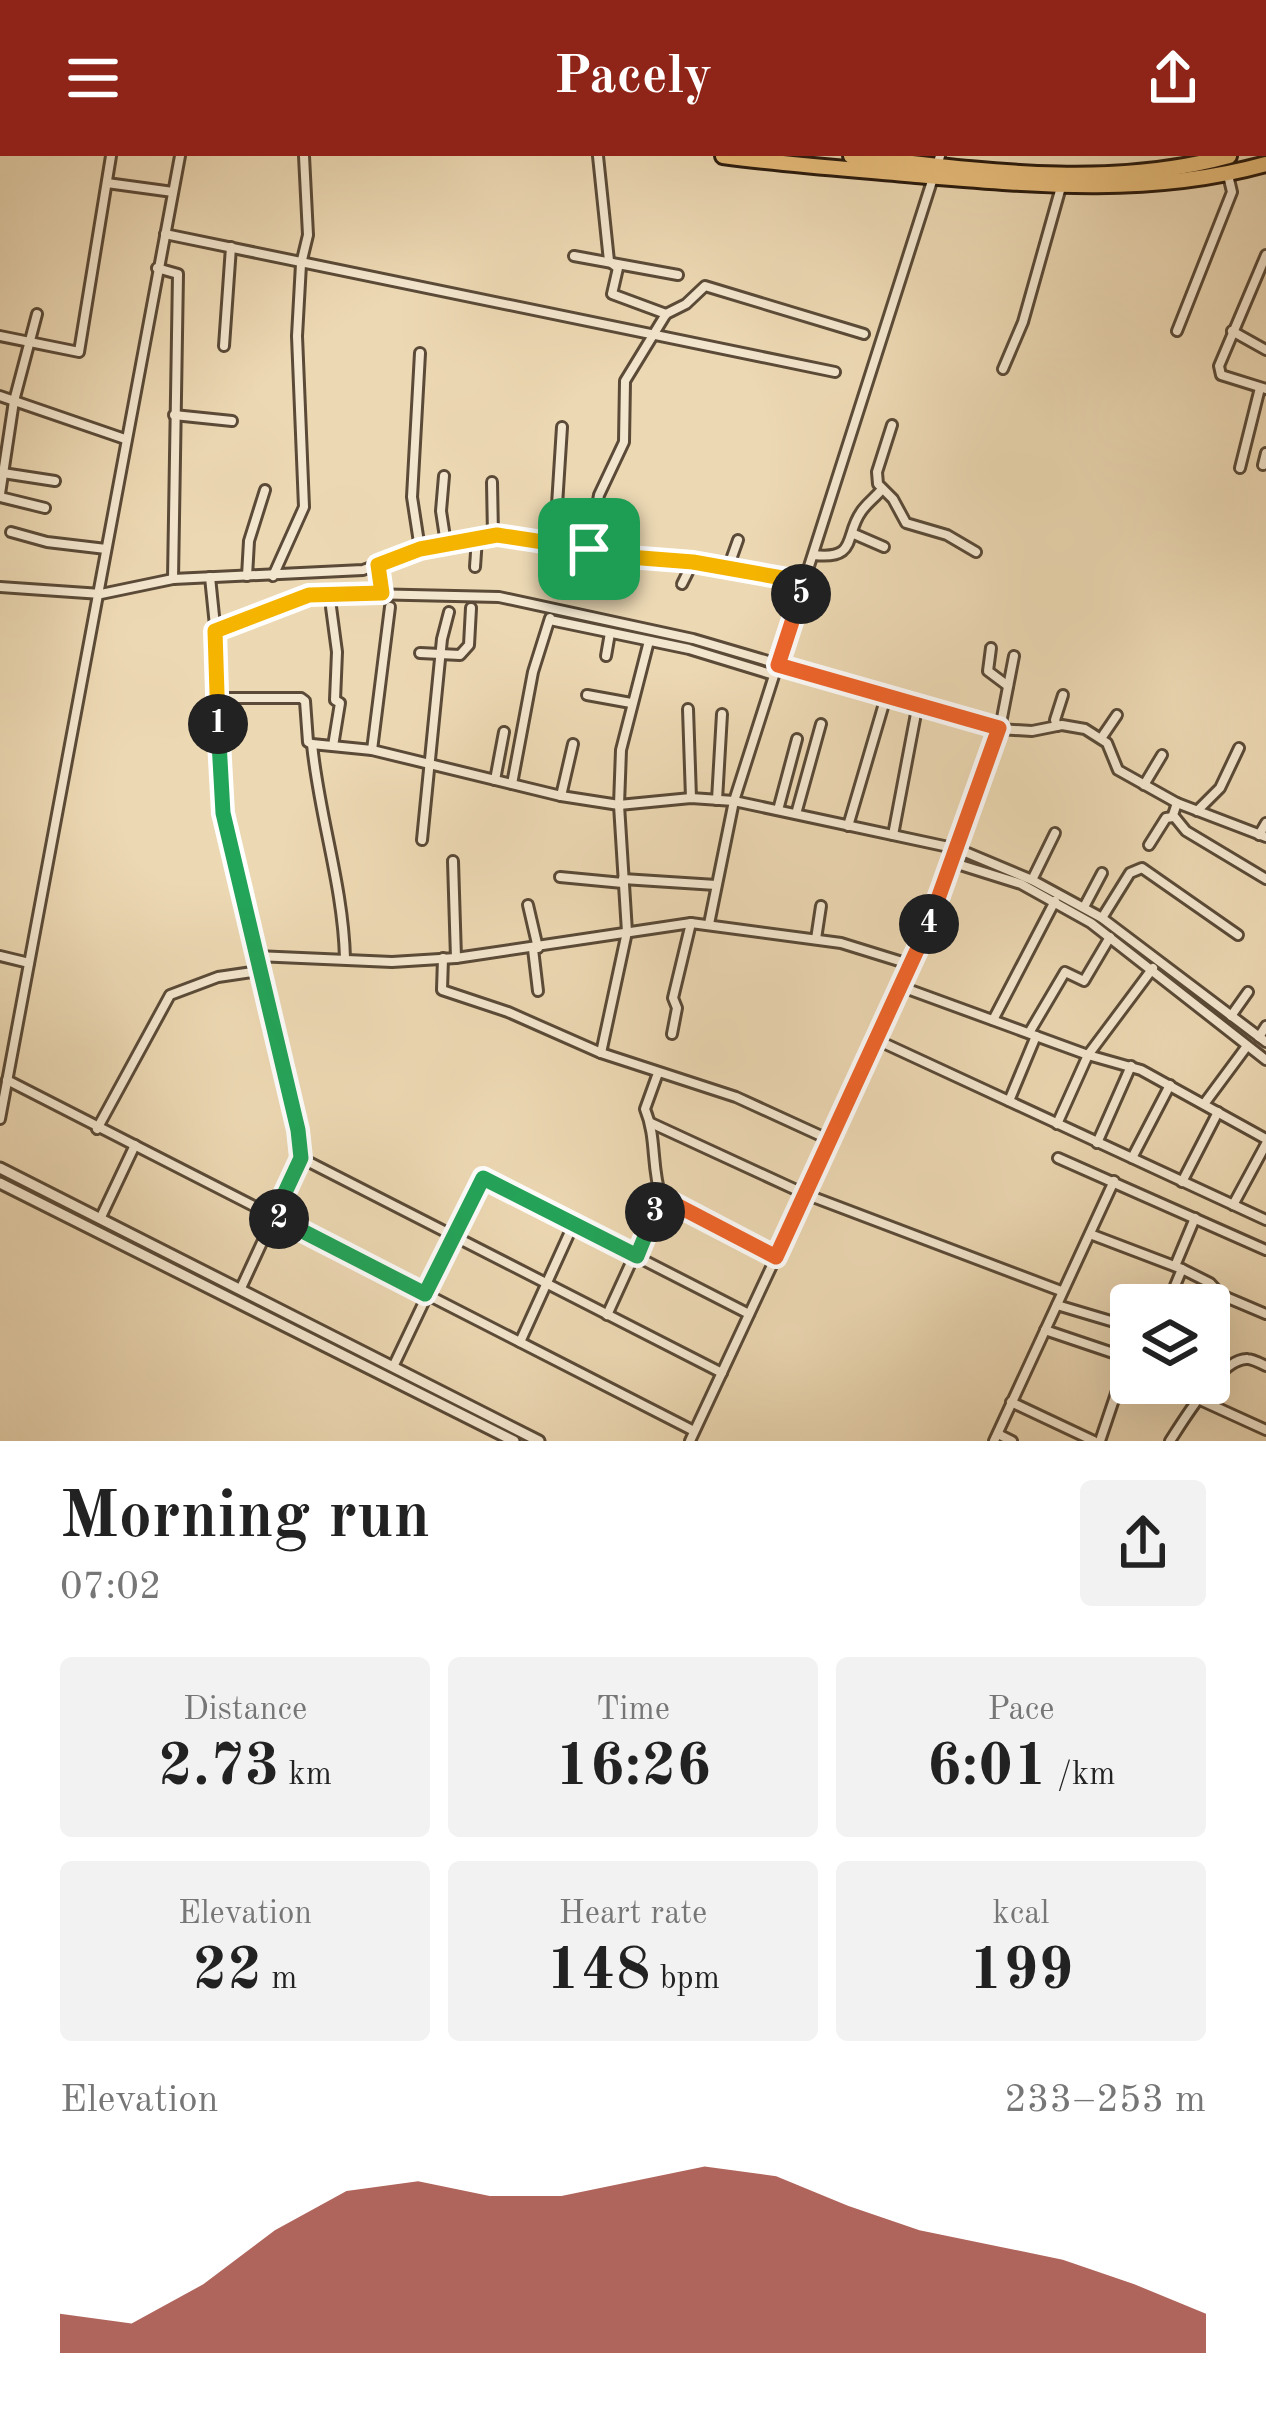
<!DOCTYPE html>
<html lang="en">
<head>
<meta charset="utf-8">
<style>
  body { margin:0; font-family:"Old Standard TT",serif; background:#f2f2f2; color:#222; height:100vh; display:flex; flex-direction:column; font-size:45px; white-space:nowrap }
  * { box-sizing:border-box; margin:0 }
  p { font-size:39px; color:#767676 }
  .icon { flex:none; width:66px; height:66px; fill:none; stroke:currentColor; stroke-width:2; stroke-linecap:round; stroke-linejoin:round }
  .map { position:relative; height:1285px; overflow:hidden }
  .side { display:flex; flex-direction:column; background:#fff; flex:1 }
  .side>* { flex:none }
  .buttons { position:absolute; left:1110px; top:1128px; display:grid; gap:24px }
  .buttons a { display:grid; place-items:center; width:120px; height:120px; border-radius:12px; background:#fff; box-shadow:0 12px 48px #0002; font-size:60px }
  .pin { position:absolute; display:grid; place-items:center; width:102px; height:102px; color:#fff; margin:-51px; border-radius:24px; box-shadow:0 6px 18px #0006 }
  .km { position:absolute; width:60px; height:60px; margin:-30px; border-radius:50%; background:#222; color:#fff; font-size:33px; line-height:60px; text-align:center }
  .round { display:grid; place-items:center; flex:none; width:126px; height:126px; border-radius:12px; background:#f2f2f2 }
  .head { display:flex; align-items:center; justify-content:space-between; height:204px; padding:0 60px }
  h1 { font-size:66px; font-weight:600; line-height:90px }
  .stats { display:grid; grid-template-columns:repeat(3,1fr); gap:18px; height:204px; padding:12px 60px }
  .stats div { display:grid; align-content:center; border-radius:12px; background:#f2f2f2; text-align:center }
  .stats b { font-size:60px; font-weight:600 }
  .stats small { font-size:33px; font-weight:400 }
  .stats p { font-size:33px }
  .chart { height:336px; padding:24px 60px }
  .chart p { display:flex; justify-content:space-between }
  .chart svg { width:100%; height:216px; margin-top:12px; fill:#8f2418; opacity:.7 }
  header { display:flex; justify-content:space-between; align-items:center; height:156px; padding:0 60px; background:#8f2418; color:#fff; font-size:54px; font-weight:600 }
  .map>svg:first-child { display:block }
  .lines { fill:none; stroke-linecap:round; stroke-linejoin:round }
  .minor-casing { stroke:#5a4a37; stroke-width:14 }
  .tertiary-casing { stroke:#5a4a37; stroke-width:15 }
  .trunk-casing { stroke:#2a1b0e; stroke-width:20 }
  .minor { stroke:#f3e6ce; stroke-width:8 }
  .tertiary { stroke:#f3e6ce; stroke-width:9 }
  .trunk { stroke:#e6bc7a; stroke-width:14 }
  .split-1-casing { stroke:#fff; stroke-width:24 }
  .split-2-casing { stroke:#fff; stroke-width:24 }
  .split-3-casing { stroke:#fff; stroke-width:24 }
  .split-4-casing { stroke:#fff; stroke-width:24 }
  .split-5-casing { stroke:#fff; stroke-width:24 }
  .split-6-casing { stroke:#fff; stroke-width:24 }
  .split-1 { stroke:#f5b400; stroke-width:15 }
  .split-2 { stroke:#22a559; stroke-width:15 }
  .split-3 { stroke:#22a559; stroke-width:15 }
  .split-4 { stroke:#f0652b; stroke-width:15 }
  .split-5 { stroke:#f0652b; stroke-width:15 }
  .split-6 { stroke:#f5b400; stroke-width:15 }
</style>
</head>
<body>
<header><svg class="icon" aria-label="menu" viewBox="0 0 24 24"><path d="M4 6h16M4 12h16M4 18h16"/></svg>Pacely<svg class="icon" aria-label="share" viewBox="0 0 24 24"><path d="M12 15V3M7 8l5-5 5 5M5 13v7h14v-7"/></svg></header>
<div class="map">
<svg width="1266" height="1285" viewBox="0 0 1266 1285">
  <rect width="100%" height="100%" fill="#ecd8b3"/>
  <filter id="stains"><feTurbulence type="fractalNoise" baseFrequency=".00167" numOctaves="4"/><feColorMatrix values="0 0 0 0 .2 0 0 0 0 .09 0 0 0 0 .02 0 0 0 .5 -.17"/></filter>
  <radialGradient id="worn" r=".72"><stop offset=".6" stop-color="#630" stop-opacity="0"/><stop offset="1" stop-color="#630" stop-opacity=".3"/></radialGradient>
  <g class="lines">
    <defs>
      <g id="minor">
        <polyline points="598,0 609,105 618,112 612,138 666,158"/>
        <polyline points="107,27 173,36"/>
        <polyline points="165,78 835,216"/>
        <polyline points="1266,99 1219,210 1221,219 1266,233"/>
        <polyline points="574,100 678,119"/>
        <polyline points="157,112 178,118 173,423"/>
        <polyline points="1177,175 1232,36 1228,19"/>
        <polyline points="1232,175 1266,194"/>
        <polyline points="0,180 79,196 111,0"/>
        <polyline points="224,190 231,91"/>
        <polyline points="420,197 412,341 420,393"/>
        <polyline points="1003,213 1023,166 1061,31"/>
        <polyline points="0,240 125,283"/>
        <polyline points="174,259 232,265"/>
        <polyline points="892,269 877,316 878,328 893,343 906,367 947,379 976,396"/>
        <polyline points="1263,309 1266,297"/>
        <polyline points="1240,312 1260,232"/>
        <polyline points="3,317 55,325"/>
        <polyline points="444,320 441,355 446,388"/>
        <polyline points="492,326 493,379"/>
        <polyline points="0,338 14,245 37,158"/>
        <polyline points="0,341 45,352"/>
        <polyline points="11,376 47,386 106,393"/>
        <polyline points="854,378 884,391"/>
        <polyline points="559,389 565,355 557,349 562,271"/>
        <polyline points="589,393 599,339 624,286 625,225 666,158 686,148 705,130 864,178"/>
        <path d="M814 399C858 404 844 380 861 356 866 348 876 341 882 333"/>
        <polyline points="378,408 381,436"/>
        <polyline points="475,411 477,382"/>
        <polyline points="567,411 569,391"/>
        <polyline points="728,412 738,384"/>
        <polyline points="247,420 249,385 265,334"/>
        <polyline points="273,420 304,351 297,180 301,108 308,79 304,0"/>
        <polyline points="210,421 218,499 217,594 223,657 298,974 301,1002 241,1132"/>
        <polyline points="682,428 693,406"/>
        <polyline points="0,431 101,438 173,423 363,414 420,393 498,379 616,401 693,406 805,426"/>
        <polyline points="331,451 337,496 335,544 340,547 333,590"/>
        <polyline points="550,464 689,493 774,519"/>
        <polyline points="215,475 322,437 499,441 693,483 999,573 1032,575 1062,569 1085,573 1107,587 1118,614 1177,647 1266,681"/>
        <polyline points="991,492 988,515 1008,530"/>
        <polyline points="420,497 460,499 469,489 471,452"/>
        <polyline points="606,500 610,477"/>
        <polyline points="587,539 631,547"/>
        <polyline points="219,542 301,542 305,545 308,586 312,588 372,594 561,640 619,649 691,642 734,645 958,693 1032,724 1102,762 1266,886"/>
        <polyline points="688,553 691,642"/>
        <polyline points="1057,570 1055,564 1063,539"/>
        <polyline points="1102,581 1117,559"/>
        <path d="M312 588C319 660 343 729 345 802"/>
        <polyline points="372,594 390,451"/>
        <polyline points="495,624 504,576"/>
        <polyline points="512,628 533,516 550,462"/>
        <polyline points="1144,629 1162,599"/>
        <polyline points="561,640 573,588"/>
        <polyline points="717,644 722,558"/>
        <polyline points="1177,647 1173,659 1186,675 1266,723"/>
        <polyline points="778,654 797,583"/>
        <polyline points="1197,655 1220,632 1239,592"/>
        <polyline points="796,658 821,568"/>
        <polyline points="848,670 883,551"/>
        <polyline points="893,679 918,547"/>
        <polyline points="1259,679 1266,667"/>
        <polyline points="422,684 442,483 449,456"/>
        <polyline points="1149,689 1166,662 1173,661"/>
        <polyline points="453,705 456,802"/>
        <polyline points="954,707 1021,728 1091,767 1266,904"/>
        <polyline points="560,721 623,727"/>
        <polyline points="623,723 716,729"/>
        <polyline points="1032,724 1055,677"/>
        <polyline points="528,749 538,792"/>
        <polyline points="1084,751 1102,717"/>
        <polyline points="1102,762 1130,717 1142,712 1238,779"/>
        <polyline points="709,768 734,645 940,0"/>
        <polyline points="816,783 821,750"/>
        <polyline points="533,793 538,835"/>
        <polyline points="0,800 29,807"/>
        <polyline points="256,800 392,806 456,802 691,767 841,787 912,809"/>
        <polyline points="443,802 442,834 508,856 601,897 736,941 830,984"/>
        <polyline points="902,831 1088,899 1141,914 1266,983"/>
        <polyline points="1231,860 1248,836"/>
        <polyline points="993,864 1055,745"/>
        <polyline points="1029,877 1065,816 1084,825 1110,781"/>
        <polyline points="672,878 677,852 673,842 691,767"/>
        <polyline points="1259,881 1266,870"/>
        <polyline points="877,884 1266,1064"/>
        <polyline points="601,897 627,776 619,649 621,594 649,485"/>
        <polyline points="7,924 694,1275"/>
        <polyline points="1009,945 1036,880"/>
        <polyline points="1204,948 1247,890"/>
        <polyline points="0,963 180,0"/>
        <polyline points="651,967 805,1038 1061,1135"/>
        <polyline points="1057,968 1088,899 1153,812"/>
        <polyline points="97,973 170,839 218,821 259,815"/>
        <polyline points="1097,987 1131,910"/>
        <polyline points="301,1002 722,1217"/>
        <polyline points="1058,1002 1266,1094"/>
        <polyline points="1132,1002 1170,929"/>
        <polyline points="1182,1026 1218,956"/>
        <polyline points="661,1041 776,1101"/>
        <polyline points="1233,1049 1266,988"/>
        <polyline points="101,1061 135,989"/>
        <polyline points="1090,1078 1182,1113 1210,1127 1221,1139 1266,1158"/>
        <polyline points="1175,1110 1195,1062"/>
        <polyline points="1057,1149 1131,1171"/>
        <polyline points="1167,1149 1182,1113"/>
        <path d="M607 1159 661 1041C651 1011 657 982 645 953L658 917"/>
        <polyline points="1045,1174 1128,1202"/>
        <polyline points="520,1186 574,1067"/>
        <polyline points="393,1211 483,1022 749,1158"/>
        <polyline points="1198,1243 1266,1274"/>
        <polyline points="1011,1246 1094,1285"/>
        <polyline points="998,1278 1012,1285"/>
        <polyline points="690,1285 902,831 949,721 981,616 1001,567 1014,500"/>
        <polyline points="994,1285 1114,1025"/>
        <polyline points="1100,1285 1131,1193"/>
        <path d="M1170 1285C1183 1265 1221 1201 1248 1203 1252 1203 1262 1208 1266 1210"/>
      </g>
      <g id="tertiary">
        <polyline points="0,1012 539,1285"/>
        <polyline points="0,1027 514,1285"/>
      </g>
      <g id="trunk">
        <path d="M723 0C787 9 852 13 916 19 1034 29 1151 40 1266 8"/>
        <path d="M851 0C976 14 1106 34 1229 0"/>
      </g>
    </defs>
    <use href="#minor" class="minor-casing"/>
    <use href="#tertiary" class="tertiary-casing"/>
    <use href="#trunk" class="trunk-casing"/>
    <use href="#minor" class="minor"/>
    <use href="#tertiary" class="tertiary"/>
    <use href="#trunk" class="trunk"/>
  </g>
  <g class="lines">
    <defs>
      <polyline id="split-1" points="218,568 215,475 309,439 382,437 378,409 420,393 497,379 589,393"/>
      <polyline id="split-2" points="218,568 223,657 298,974 301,1002 274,1060 279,1063"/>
      <polyline id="split-3" points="279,1063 425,1138 483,1022 637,1100 655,1056"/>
      <polyline id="split-4" points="655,1056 661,1041 776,1101 929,768"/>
      <polyline id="split-5" points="801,438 778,509 999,572 929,768"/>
      <polyline id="split-6" points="589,393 616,400 693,406 805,426 801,438"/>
    </defs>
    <use href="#split-1" class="split-1-casing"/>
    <use href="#split-2" class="split-2-casing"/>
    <use href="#split-3" class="split-3-casing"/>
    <use href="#split-4" class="split-4-casing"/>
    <use href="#split-5" class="split-5-casing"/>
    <use href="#split-6" class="split-6-casing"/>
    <use href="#split-1" class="split-1"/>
    <use href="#split-2" class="split-2"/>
    <use href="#split-3" class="split-3"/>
    <use href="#split-4" class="split-4"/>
    <use href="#split-5" class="split-5"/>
    <use href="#split-6" class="split-6"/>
  </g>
  <rect width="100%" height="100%" filter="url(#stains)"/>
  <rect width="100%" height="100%" fill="url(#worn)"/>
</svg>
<div class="buttons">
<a><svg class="icon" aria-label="layers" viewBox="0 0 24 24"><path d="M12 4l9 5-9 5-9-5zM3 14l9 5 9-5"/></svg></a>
</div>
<div class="pin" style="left:589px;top:393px;background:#1e9e55"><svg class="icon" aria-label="arrive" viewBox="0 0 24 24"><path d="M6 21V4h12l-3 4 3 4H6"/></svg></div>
<b class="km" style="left:218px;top:568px">1</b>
<b class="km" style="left:279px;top:1063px">2</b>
<b class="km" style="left:655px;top:1056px">3</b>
<b class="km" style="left:929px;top:768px">4</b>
<b class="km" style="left:801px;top:438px">5</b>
</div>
<section class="side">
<div class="head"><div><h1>Morning run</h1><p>07:02</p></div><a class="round"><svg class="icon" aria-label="share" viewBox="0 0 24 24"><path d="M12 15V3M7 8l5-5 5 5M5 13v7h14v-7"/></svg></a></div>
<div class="stats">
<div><p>Distance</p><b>2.73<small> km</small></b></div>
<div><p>Time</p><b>16:26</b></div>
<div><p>Pace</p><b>6:01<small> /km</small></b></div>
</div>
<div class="stats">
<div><p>Elevation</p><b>22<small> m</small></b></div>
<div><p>Heart rate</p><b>148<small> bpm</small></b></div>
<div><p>kcal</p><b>199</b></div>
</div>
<div class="chart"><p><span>Elevation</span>233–253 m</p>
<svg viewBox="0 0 160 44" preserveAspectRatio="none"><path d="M0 44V36L10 38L20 30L30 19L40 11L50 9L60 12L70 12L80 9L90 6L100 8L110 14L120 19L130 22L140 25L150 30L160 36V44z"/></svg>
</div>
</section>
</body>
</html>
